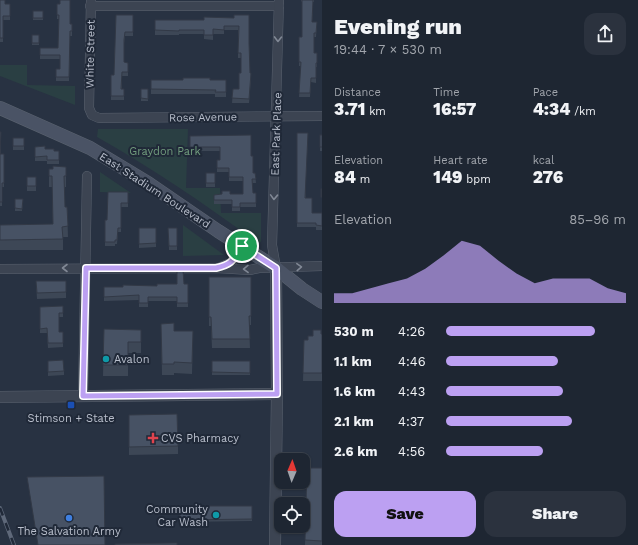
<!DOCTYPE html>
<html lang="en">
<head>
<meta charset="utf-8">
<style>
  body { margin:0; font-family:"Work Sans",sans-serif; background:#2b323e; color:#f1f3f6; height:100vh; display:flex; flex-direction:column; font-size:15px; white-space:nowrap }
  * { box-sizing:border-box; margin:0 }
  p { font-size:13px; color:#a1a5ac }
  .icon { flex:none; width:22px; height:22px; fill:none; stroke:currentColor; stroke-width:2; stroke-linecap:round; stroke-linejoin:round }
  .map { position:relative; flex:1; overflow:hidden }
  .sheet { display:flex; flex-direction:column; background:#1e2632; width:316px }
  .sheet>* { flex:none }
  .needle { width:26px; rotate:2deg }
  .controls { position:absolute; left:274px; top:453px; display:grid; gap:8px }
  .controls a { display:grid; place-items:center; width:36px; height:36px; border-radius:8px; background:#1e2632; box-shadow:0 1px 3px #0004,0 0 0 1px #3c434d; font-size:20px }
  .pin { position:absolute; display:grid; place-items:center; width:34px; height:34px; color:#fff; margin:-17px; border:2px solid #fff; border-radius:50%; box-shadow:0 1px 4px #0007 }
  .round { display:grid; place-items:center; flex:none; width:42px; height:42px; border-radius:12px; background:#2b323e }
  .summary { display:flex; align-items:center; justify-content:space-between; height:68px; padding:0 12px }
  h1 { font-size:22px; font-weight:800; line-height:30px }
  .figures { display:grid; grid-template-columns:repeat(3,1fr); gap:6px; height:68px; padding:4px 12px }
  .figures div { display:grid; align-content:center }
  .figures b { font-size:17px; font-weight:800 }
  .figures small { font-size:11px; font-weight:400 }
  .figures p { font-size:11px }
  .chart { height:112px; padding:8px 12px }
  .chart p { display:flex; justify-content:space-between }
  .chart svg { width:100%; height:72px; margin-top:4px; fill:#bca0f2; opacity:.7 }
  .primary-button { display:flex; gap:8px; margin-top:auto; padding:8px 12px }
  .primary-button a { flex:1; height:46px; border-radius:12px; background:#bca0f2; color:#111; font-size:16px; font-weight:800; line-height:46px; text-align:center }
  .primary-button a+a { background:#2b323e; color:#f1f3f6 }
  ul { padding:0 12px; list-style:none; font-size:13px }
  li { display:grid; grid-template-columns:64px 48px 1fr; align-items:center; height:30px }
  li i { height:10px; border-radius:5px; background:#bca0f2 }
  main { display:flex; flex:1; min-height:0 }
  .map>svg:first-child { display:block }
  .green { fill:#2a3f43 }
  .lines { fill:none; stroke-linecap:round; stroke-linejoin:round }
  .minor-casing { stroke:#5a626f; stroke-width:10 }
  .tertiary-casing { stroke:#5a626f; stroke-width:12 }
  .secondary-casing { stroke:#5a626f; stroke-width:14 }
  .minor { stroke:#3c4452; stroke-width:9 }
  .tertiary { stroke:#3c4452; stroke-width:11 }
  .secondary { stroke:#4a5365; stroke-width:13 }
  .rail-casing { stroke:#5e6879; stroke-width:4 }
  .rail { stroke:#202938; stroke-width:2.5; stroke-dasharray:8; stroke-linecap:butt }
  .wall { fill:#3d4756 }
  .building { fill:#475264; stroke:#323946 }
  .oneway { stroke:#818895 }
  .route-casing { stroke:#fff; stroke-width:8 }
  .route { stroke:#bca0f2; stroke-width:5 }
  .culture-dot { fill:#0f9aa8; stroke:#202938; stroke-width:1.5 }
  .transit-dot { fill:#1a4fb4; stroke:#202938; stroke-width:1.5 }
  .health-dot { fill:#e0444e; stroke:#202938; stroke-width:1.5 }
  .shop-dot { fill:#3f7fe0; stroke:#202938; stroke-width:1.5 }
  .labels { text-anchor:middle; stroke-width:4; stroke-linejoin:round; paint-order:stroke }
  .street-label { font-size:11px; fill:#b9bfcc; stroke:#202938 }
  .park-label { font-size:11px; fill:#719c7d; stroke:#202938 }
  .poi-label { font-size:11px; fill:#b9bfcc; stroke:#202938; text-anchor:start }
</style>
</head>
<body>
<main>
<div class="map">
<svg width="322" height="545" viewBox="0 0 322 545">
  <rect width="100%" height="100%" fill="#283242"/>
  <g class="green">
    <polygon points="0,65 27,65 27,85 75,86 75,105 0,76"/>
    <path d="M98 129H188L186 188H220L221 213H261V242L254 240C203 203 152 168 97 137Z"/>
    <polygon points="100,172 131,193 100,192"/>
    <polygon points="183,225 224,255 183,256"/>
  </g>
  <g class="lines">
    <defs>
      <g id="minor">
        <polyline points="91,0 89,108 92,115 99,118 322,116"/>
        <polyline points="90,6 279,6"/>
        <polyline points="221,267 231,263 242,246"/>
        <polyline points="276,268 272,245 279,0"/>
        <polyline points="0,269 216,268 250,270 259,268 322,266"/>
        <polyline points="83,396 87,176"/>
      </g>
      <g id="tertiary">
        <polyline points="0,397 277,394"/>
        <polyline points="275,545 277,394 276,268"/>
      </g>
      <polyline id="secondary" points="0,108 90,148 148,183 218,231 276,268 302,289 322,302"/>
    </defs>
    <use href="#minor" class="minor-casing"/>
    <use href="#tertiary" class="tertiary-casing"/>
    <use href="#secondary" class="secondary-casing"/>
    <use href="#minor" class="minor"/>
    <use href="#tertiary" class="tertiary"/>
    <use href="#secondary" class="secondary"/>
    <defs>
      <polyline id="rail" points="0,508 14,545"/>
    </defs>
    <use href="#rail" class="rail-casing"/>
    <use href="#rail" class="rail"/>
  </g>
  <g class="wall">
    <polygon points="0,0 5,4 10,4 10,20 3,20 3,42 0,42"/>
    <polygon points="301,0 314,0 314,2 313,2 312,22 317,22 316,37 314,37 314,53 317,53 317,67 316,67 316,83 311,82 310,97 299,97 301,66 299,66 299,37 302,37 302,2 301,1"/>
    <polygon points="57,4 72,28 72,36 70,36 69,81 56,81 56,69 60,69 60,59 40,59 40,48 58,48 59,19 57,19"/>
    <rect x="33" y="11" width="10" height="9"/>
    <polygon points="116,15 133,15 133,36 125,36 124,44 124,62 128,67 128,76 122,76 122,89 124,89 124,100 111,100 111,75 114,75"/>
    <polygon points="234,18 249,44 250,73 251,78 249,103 232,103 233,89 239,89 241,73 241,58 238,58 238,30 224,30 224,34 213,34 213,40 204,39 204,34 179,34 179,35 155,35 155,20 204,20"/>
    <rect x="32" y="35" width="7" height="10"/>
    <polygon points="151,80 226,80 226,97 215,97 215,94 151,94"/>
    <rect x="141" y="89" width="7" height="12"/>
    <polygon points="0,132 1,154 4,154 4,187 2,187 2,206 0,206"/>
    <polygon points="297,133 306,198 312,213 322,213 322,230 316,230 316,227 297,227"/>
    <rect x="320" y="135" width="2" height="16"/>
    <polygon points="190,136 251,156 253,173 255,173 256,183 252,183 253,193 256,193 256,207 240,207 240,211 232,211 232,204 214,204 214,195 243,194 243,181 229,181 229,172 217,172 217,160 220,160 220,151 190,151"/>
    <rect x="13" y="138" width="11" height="12"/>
    <polygon points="35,147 54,151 59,151 59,164 47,164 47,161 35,161"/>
    <polygon points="66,167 66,187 65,187 65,207 67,207 68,237 63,237 63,250 0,250 0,225 53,224 52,187 49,187 49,169 53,169"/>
    <rect x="206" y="173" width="9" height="14"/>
    <rect x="27" y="177" width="9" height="14"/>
    <polygon points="128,192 128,207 121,207 121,232 118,232 117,244 115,244 115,246 105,246 105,220 107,220"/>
    <polygon points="15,199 23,199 22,211 15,211"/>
    <polygon points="139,228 156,228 156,247 139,248"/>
    <polygon points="168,228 177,228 177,250 169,250"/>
    <polygon points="209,277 251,277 251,325 249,325 250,348 212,348 211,326 209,326"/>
    <polygon points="36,281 66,281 66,298 37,299"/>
    <polygon points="177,284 188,284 188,307 177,307 177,301 148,301 148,307 139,307 139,300 104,301 104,287 123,287 157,286"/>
    <polygon points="63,306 63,317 59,317 59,332 63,332 63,347 48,348 47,333 40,333 40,307"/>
    <polygon points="161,324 174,331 193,331 192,374 174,373 174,375 162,375"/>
    <polygon points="104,329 141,330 141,353 128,353 128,376 103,376"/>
    <polygon points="322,334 322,381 303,381 304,340 308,340 313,336"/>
    <polygon points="48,361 64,371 64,375 48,376"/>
    <rect x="212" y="361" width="38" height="14"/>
    <polygon points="129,415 178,446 178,454 129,455"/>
    <polygon points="307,468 322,468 322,545 305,545"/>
    <polygon points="180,506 252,519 252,521 180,522"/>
  </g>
  <g class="building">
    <polygon points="0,0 5,0 5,4 10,4 10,16 3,16 3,38 0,38"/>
    <polygon points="60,0 70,0 70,24 72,24 72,31 70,31 69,77 56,77 56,69 60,69 60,55 40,55 40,48 58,48 59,15 57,15 57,4 60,4"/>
    <polygon points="302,0 313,0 312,22 317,22 316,33 314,33 314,53 317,53 317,63 316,63 316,78 311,78 310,93 299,93 301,62 299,62 299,37 302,37"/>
    <rect x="33" y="11" width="10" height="7"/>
    <polygon points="116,15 133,15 133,32 125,32 124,40 124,62 128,63 128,72 122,72 121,89 124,89 124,96 111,96 111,75 114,75"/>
    <polygon points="234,15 249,15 249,43 250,73 251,73 249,99 232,98 233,89 239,89 239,73 241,73 241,53 238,53 239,26 224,26 224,30 213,29 213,35 204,35 204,30 179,30 179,31 155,30 155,20 204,20 204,17 234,18"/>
    <rect x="32" y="35" width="7" height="8"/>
    <polygon points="183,78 210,78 210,80 226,80 226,92 215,92 216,90 151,89 151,80 183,80"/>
    <polygon points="141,89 148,89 148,99 141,98"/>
    <polygon points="0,132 1,132 0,154 4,154 4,183 2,183 2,202 0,202"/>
    <polygon points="297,133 308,133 305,198 312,198 312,213 322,213 322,226 316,225 316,223 297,223"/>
    <polygon points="251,135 251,156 253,156 253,173 255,173 256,179 252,179 253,193 256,193 256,203 240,203 240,207 232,207 232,200 214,200 214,195 222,194 222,191 230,191 230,194 243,194 243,177 229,177 229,168 217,168 217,160 220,160 220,147 190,147 190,136"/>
    <rect x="320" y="135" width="2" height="12"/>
    <rect x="13" y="138" width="11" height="8"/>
    <polygon points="45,146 45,149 54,149 54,151 59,151 59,160 47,160 47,156 35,157 35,147"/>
    <polygon points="53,166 66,167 66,176 64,176 65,207 67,207 68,226 62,227 63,239 0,240 0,225 53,224 52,176 49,176 49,169 53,169"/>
    <rect x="206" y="173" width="9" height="10"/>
    <rect x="27" y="177" width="9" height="9"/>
    <rect x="321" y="189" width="1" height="8"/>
    <polygon points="108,192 128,192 128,203 121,203 121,228 118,228 117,240 115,240 115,242 105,242 105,220 107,220"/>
    <polygon points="15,199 23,199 22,209 15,208"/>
    <polygon points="139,228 156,228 156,243 139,244"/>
    <polygon points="168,228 177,228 177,246 169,246"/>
    <polygon points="177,270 183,270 184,284 188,284 188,303 177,303 177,297 148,297 148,303 139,303 139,295 104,297 104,287 123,287 123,285 157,286 157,284 177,284"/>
    <polygon points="209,277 251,277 251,316 249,316 250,339 212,339 211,317 209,317"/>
    <polygon points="36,281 66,281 66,292 37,293"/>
    <polygon points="63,306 63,313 59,313 59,332 63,332 63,343 48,343 47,328 40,329 40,307"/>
    <polygon points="174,323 174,331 193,331 192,363 174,362 174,364 162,364 161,324"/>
    <polygon points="104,329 141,330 141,342 128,342 128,365 103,365"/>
    <polygon points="313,330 321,330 321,334 322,334 322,373 303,373 304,340 308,340 308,336 313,336"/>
    <polygon points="63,360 64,371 48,372 48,361"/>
    <polygon points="212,361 250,361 250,373 212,372"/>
    <polygon points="177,414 178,446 129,447 129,415"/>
    <polygon points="307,468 322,468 322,541 305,540"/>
    <polygon points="104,476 105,545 38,545 27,477"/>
    <polygon points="180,506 252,506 252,519 180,520"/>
    <polygon points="177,543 177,545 115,545 115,544"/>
  </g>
  <defs><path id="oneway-chevron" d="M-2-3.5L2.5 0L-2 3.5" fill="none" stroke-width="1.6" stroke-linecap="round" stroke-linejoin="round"/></defs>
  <g class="oneway">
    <use href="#oneway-chevron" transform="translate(278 39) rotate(91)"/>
    <use href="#oneway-chevron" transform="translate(274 197) rotate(92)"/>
    <use href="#oneway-chevron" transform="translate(299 267) rotate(-3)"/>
    <use href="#oneway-chevron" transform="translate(65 268) rotate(180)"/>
    <use href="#oneway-chevron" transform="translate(246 269) rotate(179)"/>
  </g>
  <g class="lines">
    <defs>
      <path id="route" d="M242 246 276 268 277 394 83 396 86 268H216C233 264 233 260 242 246Z"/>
    </defs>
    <use href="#route" class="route-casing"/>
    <use href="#route" class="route"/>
  </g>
  <g class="culture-dot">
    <circle cx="106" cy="359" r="4"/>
    <circle cx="216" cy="515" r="4"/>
  </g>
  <rect class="transit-dot" x="67" y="401" width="8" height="8" rx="2"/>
  <path class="health-dot" d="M151 432h4v4h4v4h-4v4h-4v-4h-4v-4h4z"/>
  <circle class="shop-dot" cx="69" cy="518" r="4"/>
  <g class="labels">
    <g class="street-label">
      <text transform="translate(90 54) rotate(-89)" y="4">White Street</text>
      <text transform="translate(203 117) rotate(-1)" y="4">Rose Avenue</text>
      <text transform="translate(276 134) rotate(-88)" y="4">East Park Place</text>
      <text transform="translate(155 190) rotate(33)" y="4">East Stadium Boulevard</text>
    </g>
    <g class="park-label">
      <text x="165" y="155">Graydon Park</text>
    </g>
    <g class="poi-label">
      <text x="114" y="363">Avalon</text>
      <text x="71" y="422" text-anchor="middle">Stimson + State</text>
      <text x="161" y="442">CVS Pharmacy</text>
      <text x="208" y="513" text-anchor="end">Community<tspan x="208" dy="13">Car Wash</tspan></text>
      <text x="69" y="535" text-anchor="middle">The Salvation Army</text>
    </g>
  </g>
</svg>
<div class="controls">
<a><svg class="needle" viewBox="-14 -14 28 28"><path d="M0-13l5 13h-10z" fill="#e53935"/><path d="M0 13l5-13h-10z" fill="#a1a5ac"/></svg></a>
<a><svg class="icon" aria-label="locate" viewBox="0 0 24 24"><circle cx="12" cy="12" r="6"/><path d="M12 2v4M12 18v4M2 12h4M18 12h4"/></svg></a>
</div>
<div class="pin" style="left:242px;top:246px;background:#1e9e55"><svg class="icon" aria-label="arrive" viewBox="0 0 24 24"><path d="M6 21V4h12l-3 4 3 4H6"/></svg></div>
</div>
<section class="sheet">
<div class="summary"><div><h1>Evening run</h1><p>19:44 · 7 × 530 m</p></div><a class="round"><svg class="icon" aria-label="share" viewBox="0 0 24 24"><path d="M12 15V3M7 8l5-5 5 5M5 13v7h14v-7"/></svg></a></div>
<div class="figures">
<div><p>Distance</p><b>3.71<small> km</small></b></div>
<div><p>Time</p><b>16:57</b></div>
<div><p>Pace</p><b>4:34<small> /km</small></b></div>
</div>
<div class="figures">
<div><p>Elevation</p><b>84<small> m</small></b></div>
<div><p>Heart rate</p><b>149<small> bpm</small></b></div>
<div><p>kcal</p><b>276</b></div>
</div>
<div class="chart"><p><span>Elevation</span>85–96 m</p>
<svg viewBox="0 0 160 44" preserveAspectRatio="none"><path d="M0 44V38L10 38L20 35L30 32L40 29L50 23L60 15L70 6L80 9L90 18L100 26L110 32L120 29L130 29L140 29L150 35L160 38V44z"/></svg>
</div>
<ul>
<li><b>530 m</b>4:26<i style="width:83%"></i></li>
<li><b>1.1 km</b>4:46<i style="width:62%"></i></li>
<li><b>1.6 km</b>4:43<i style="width:65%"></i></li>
<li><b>2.1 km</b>4:37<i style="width:70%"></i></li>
<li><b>2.6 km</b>4:56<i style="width:54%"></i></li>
</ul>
<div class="primary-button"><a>Save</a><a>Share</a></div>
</section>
</main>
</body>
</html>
